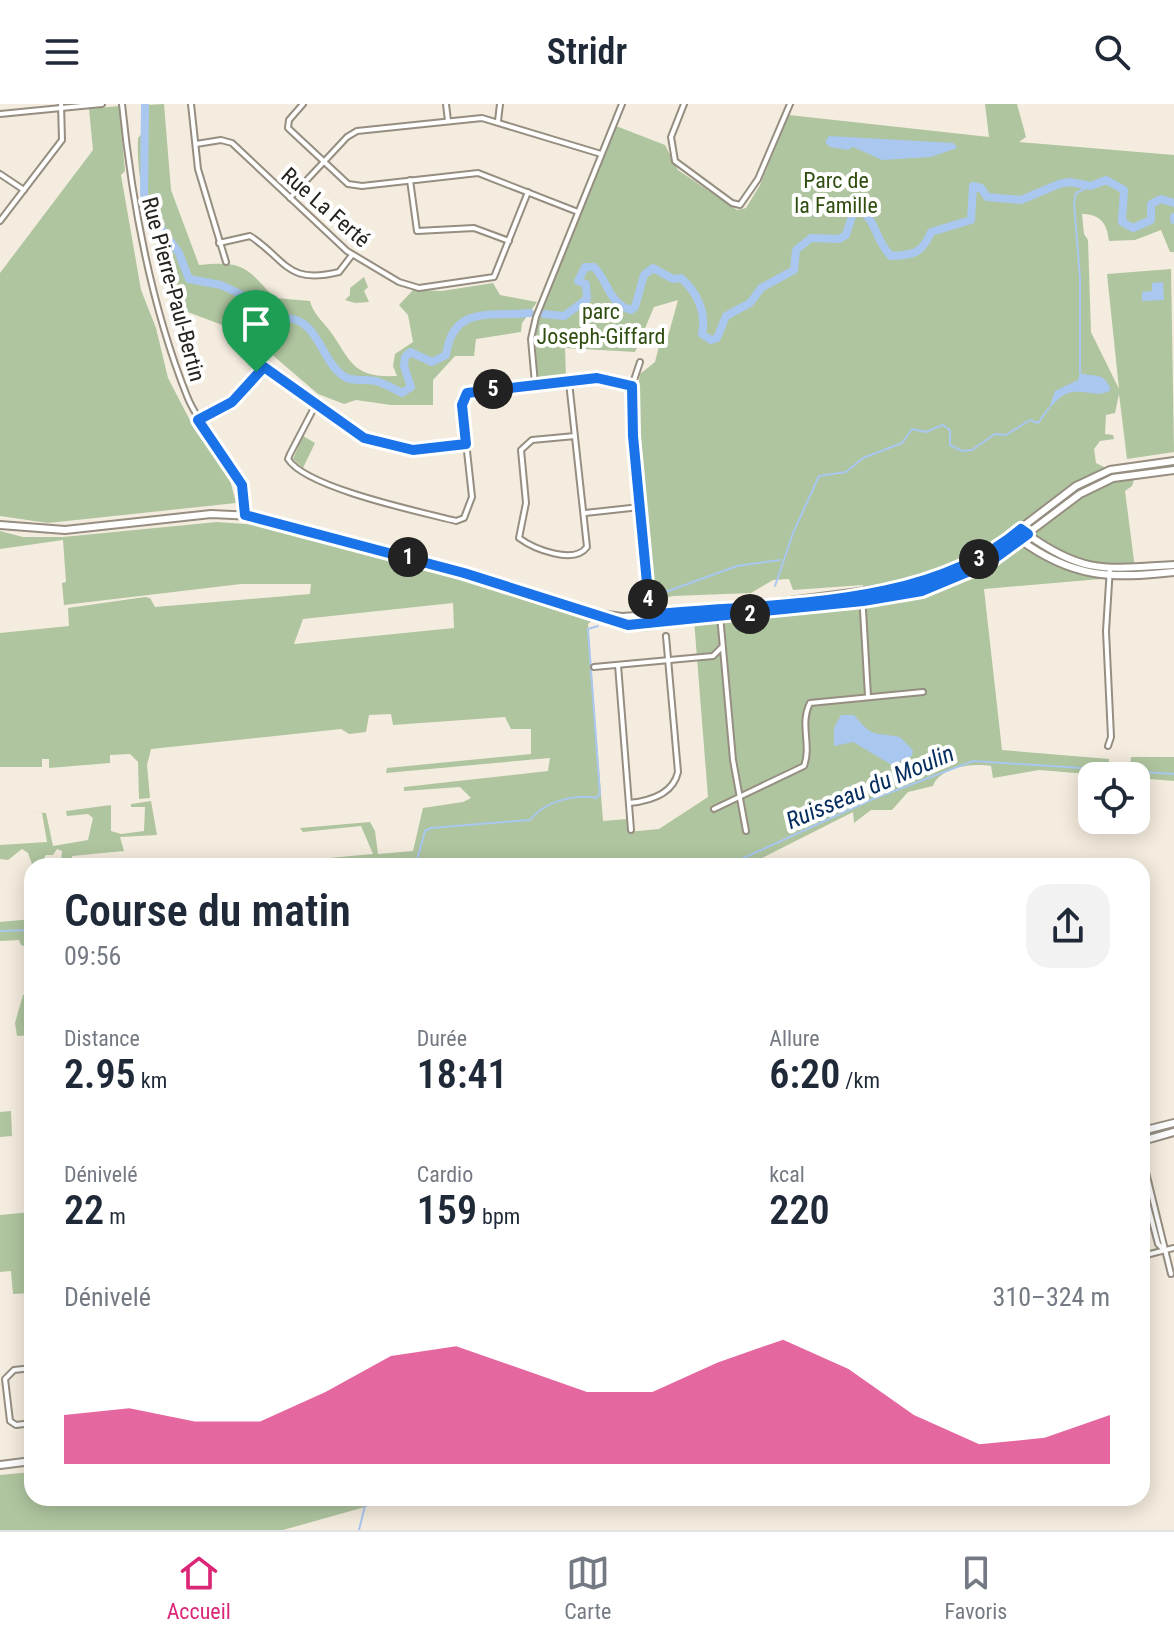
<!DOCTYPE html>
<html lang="fr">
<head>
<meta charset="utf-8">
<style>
  body { margin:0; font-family:"Roboto Condensed",sans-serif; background:#f2f2f3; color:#1f2937; height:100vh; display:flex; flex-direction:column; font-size:30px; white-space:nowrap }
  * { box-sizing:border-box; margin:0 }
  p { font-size:26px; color:#747a83 }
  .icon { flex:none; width:44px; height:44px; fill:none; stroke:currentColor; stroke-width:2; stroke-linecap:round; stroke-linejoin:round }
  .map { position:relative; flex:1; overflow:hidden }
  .side { position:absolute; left:24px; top:754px; width:1126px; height:648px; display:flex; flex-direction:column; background:#fff; border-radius:24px; box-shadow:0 4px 20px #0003 }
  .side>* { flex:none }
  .controls { position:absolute; left:1078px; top:658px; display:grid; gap:16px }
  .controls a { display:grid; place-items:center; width:72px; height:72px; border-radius:16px; background:#fff; box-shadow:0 4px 20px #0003; font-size:40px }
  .pin { position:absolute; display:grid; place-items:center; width:68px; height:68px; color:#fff; margin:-82px -34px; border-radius:50% 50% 50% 0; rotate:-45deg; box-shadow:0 0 8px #0007 }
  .pin .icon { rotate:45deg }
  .km { position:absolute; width:40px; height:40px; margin:-20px; border-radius:50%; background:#222; color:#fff; font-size:22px; line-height:40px; text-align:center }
  .round { display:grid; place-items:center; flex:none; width:84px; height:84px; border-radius:24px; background:#f2f2f3 }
  .overview { display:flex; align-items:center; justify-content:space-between; height:136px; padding:0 40px }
  h1 { font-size:44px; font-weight:600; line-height:60px }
  .figures { display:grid; grid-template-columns:repeat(3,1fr); gap:12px; height:136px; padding:8px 40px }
  .figures div { display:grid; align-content:center }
  .figures b { font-size:40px; font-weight:600 }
  .figures small { font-size:22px; font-weight:400 }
  .figures p { font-size:22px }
  .chart { height:224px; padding:16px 40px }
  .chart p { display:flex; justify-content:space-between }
  .chart svg { width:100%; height:144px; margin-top:8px; fill:#db2777; opacity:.7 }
  header { display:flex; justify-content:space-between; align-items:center; height:104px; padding:0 40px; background:#fff; font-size:36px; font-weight:600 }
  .tabs { display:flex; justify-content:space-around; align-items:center; height:112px; border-top:2px solid #e0e1e3; background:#fff; font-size:22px; color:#747a83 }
  .tabs a { display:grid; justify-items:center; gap:4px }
  .tabs .selected { color:#db2777 }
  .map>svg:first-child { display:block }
  .green { fill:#afc59f; fill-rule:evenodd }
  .water { fill:#a9c7ef }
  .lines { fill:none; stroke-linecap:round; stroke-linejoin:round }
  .stream { stroke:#a9c7ef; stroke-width:2 }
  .river { stroke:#a9c7ef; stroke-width:8 }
  .street-casing { stroke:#958e81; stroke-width:8 }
  .secondary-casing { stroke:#958e81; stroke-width:10 }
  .street { stroke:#fff; stroke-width:4 }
  .secondary { stroke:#fff; stroke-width:6 }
  .route-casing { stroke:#fff; stroke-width:16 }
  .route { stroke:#1a73e8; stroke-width:10 }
  .labels { text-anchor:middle; stroke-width:8; stroke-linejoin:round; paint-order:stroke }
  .park-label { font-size:22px; fill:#2f4e0f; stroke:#fff }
  .street-label { font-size:22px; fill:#26231e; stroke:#fff }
  .water-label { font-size:24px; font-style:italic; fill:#052d5d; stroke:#fff }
</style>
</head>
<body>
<header><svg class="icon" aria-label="menu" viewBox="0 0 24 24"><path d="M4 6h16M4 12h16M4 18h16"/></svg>Stridr<svg class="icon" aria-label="search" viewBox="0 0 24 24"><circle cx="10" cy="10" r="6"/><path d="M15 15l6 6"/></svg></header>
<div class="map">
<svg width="1174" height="1426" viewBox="0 0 1174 1426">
  <rect width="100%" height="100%" fill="#f4ecde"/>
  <g class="green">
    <path d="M164 0 171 86 199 161C243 157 246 162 274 194L310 197C312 208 323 218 330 227 352 258 352 274 397 272L393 262 395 250 413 238 408 211 399 201 413 186 442 187 493 179 500 191 537 198 522 219 521 228 476 235 474 252H455L433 276V301H391L356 296 344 300 318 290 249 231 177 204C160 149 135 92 138 34L146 25 147 1Z"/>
    <path d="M985 0H1017L1026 33 1019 38 1174 51V148H1170L1161 126 1135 136 1109 137C1107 119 1100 110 1082 110L1084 130 1088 136 1091 228 1119 285 1107 170 1171 165 1174 348 1127 355 1119 290 1115 309 1106 311 1105 330 1113 331 1114 335 1100 337 1094 345 1096 359 1110 366 1076 382 1033 414 1039 420C1071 397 1098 378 1136 369L1132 382 1125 387 1136 472 984 485 1002 646 1109 655V663L1130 664 1131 653H1174V677L1039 666 993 674 991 662C973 659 940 663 933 682L908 688 892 706H871L854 719 853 708 746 762H392L393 757 387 756 296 762V757L373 750 361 722 303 728 300 724 370 718 375 727 378 750 413 747 423 704 463 698 471 694 460 683 404 687V683L548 667 550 654 386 669 387 664 531 650V625H511L505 613 393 621 391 610 369 611 366 628 349 630 341 625 151 645 147 661 150 694 139 695 138 658 130 650 110 651V659L49 664V655H42V663H0V529L69 522 68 504 145 493 150 494 155 503 310 490 311 480H241L64 501 62 479 66 478 63 436 0 445V427L23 433H63L217 418 276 422 463 471 606 519 624 523H661C644 534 613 522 593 516L588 520 603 717 627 715 628 728 659 725 708 693 694 516 862 498 863 481 793 486 789 475 773 476 751 489 673 492 655 496C646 423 628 343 640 270L655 258 663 226 667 236 678 196 654 203 635 248 565 244 566 273 540 274 537 271 535 225 616 22 665 41 678 66 737 106 746 104 760 81 789 11 989 33ZM453 499 454 524 294 540 303 515Z"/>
    <polygon points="119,2 125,67 121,71 141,186 156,224 168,274 195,326 229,372 236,399 48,419 0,412 0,169 93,46 89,5"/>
    <polygon points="364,173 368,183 364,187 369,198 355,199 345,196 350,191 350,184"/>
    <polygon points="303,332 315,339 303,364 293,355"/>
    <polygon points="151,697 157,731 120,733 124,747 72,752 71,762 61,762 62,747 57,745 53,751 46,751 40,762 32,762 29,768 32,760 28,749 22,745 8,756 0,755 0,741 47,738 42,709 0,708 46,709 53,742 88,736 93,714 88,710 67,712 66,707 111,701 111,727 121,730 144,727 145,703 131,703 131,700"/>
    <polygon points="32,815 32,845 21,841 19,836 0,837 0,818"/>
    <polygon points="23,891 32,891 32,931 17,932 15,919"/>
    <polygon points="11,1007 12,1032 0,1033 0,1008"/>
    <polygon points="32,1108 32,1189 13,1190 11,1167 0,1168 0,1111"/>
    <polygon points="32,1368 32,1394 373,1394 372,1401 283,1426 0,1426 0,1371"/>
  </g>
  <g class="water">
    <polygon points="829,32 954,39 957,44 931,53 882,56 853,43 848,46 830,43 825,38"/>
    <polygon points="1163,178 1164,196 1142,197 1142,188 1152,187 1152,179"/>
    <path d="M1080 269C1094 274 1103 266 1111 286 1100 294 1087 286 1073 288 1061 289 1056 299 1049 304L1055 287 1078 276Z"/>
    <path d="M841 611H854C873 634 873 628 900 633L913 646 912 652 892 661 853 638 834 642V624Z"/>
  </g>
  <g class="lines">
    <g class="stream">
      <polyline points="1080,269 1080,174 1074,99 1076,89 1091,82"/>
      <polyline points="775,482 793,429 819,372 846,368 863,354 902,339 912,325 926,328 943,321 950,326 950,341 962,347 972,346 995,330 1006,331 1030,316 1038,319 1049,304"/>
      <polyline points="663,489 737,462 780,456"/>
      <path d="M411 762 417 756 425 727 431 724 530 716C545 697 574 690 596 694L600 690 588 525 598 522"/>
      <polyline points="726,762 873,695 973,657 1174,670"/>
      <polyline points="0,827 32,826"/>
      <polyline points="359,1426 367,1394"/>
    </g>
    <g class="river">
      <path d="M145 1 144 90 150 109 179 149 189 175 221 181 251 195 262 226 267 227 286 214C318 215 321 256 342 271 351 279 367 274 379 278 387 281 395 285 402 289L411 283 404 262 405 253 410 248 432 258 446 251C453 201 489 213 530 209"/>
      <polyline points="1174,113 1174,116"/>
      <path d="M544 210 564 212 587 195 586 180 578 177 585 163H594C608 177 609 200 631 206L635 203 644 171 653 164 673 175 681 174C697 188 707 209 702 230L711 236 717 234 726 212 750 199 761 184 794 166 796 146 811 134 839 135 846 131 853 109 860 105C877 118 876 138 891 152 913 151 922 150 931 128L971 116 973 82 981 84 987 93 1021 96 1059 80 1070 78 1091 82 1106 76 1124 86 1122 118 1133 124 1151 116V100L1161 95 1174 99"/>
    </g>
    <defs>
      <g id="street">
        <path d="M122 0C132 99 150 199 187 292 203 333 246 366 245 411"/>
        <polyline points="191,0 198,65 226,158"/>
        <polyline points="303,0 289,16 288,24 348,80 362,82 478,69 578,108"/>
        <polyline points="446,0 448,17"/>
        <polyline points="684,0 671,33 675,57 732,99 740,101 758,75 790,0"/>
        <polyline points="0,10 102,0"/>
        <polyline points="498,17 500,0"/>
        <polyline points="196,40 221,36 232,39 347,147 399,178 419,184 494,173 528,88"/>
        <polyline points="0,70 24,86"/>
        <polyline points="410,76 417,127 474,124 509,137"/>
        <polyline points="290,94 347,33 357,27 482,14 601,50"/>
        <polyline points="0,117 62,36 61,0"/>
        <path d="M219 139 250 132C287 156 286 181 339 168L352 151"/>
        <polyline points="640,258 632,282 631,306 650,520"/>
        <path d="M569 278 587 443C574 461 534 445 519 434L526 399 521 346 532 336 575 332"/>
        <polyline points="535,280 531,235 536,213 622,0"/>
        <path d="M316 300 290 350 288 355C306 384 421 408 456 417L464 414 472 393 462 301 467 289 597 274 632 282"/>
        <polyline points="198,316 232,298 256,268 267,263 355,330 413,346 466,341"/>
        <polyline points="585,409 640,403"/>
        <polyline points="862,489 868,592"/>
        <polyline points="720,511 733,656 746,727"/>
        <polyline points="618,561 631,726"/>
        <polyline points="594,563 713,552 722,543"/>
        <polyline points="1108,642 1111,633 1106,527 1110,463"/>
        <path d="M629 699C650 697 673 690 678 668L666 532"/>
        <path d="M714 705 804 662C812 640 799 621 810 599L923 588"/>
        <polyline points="1142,1052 1171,1170"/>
        <polyline points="1142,1079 1158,1140 1164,1146"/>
        <polyline points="1142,1152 1174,1144"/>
        <polyline points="32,1264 14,1266 5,1275 10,1317 16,1321 32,1319"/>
      </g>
      <g id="secondary">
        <polyline points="0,421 65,426 211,410 254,412 464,469 605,516 642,521 863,497 922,487 987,460 1080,390 1113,374 1174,366"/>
        <path d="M1027 430C1084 471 1107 465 1174 461"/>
        <path d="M1019 435C1072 474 1111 475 1174 468"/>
        <polyline points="593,509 622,513 720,506 921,480 983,453 1076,382 1110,366 1174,357"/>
        <polyline points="1142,1027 1174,1019"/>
        <polyline points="1142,1037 1174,1028"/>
        <polyline points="0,1361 32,1357"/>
      </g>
    </defs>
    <use href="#street" class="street-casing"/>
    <use href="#secondary" class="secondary-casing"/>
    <use href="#street" class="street"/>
    <use href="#secondary" class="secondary"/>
  </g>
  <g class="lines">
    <defs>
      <path id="route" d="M264 263 364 334 413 346 466 340 462 301 467 289 597 274 632 282 633 332 650 511C769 498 925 507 1021 425L1028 430 987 460 922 487 863 497 628 521 464 469 245 411 242 381 198 316 232 298Z"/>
    </defs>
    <use href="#route" class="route-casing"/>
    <use href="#route" class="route"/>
  </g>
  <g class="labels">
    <g class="park-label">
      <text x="836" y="84">Parc de<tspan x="836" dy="25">la Famille</tspan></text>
      <text x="601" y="215">parc<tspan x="601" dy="25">Joseph-Giffard</tspan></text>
    </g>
    <g class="street-label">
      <text transform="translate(326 103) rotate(41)" y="8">Rue La Ferté</text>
      <text transform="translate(174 185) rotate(75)" y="8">Rue Pierre-Paul-Bertin</text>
    </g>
    <g class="water-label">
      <text transform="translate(870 683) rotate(-23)" y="8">Ruisseau du Moulin</text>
    </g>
  </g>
</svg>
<div class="controls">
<a><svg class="icon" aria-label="locate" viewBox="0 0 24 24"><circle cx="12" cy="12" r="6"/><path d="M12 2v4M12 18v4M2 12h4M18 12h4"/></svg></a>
</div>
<div class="pin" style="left:256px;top:268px;background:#1e9e55"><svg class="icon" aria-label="arrive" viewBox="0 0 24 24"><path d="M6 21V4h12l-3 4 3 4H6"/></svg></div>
<b class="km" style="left:408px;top:453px">1</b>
<b class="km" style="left:750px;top:510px">2</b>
<b class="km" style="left:979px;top:455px">3</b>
<b class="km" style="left:648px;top:495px">4</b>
<b class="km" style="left:493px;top:285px">5</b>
<section class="side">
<div class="overview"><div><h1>Course du matin</h1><p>09:56</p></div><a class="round"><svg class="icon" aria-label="share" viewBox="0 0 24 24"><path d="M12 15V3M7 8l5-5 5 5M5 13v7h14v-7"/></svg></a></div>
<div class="figures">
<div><p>Distance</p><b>2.95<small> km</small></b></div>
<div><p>Durée</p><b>18:41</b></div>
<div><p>Allure</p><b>6:20<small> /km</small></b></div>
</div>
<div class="figures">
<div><p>Dénivelé</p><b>22<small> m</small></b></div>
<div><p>Cardio</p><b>159<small> bpm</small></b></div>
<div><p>kcal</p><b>220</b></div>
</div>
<div class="chart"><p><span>Dénivelé</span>310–324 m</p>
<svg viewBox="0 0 160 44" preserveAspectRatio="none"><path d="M0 44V29L10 27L20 31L30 31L40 22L50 11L60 8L70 15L80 22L90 22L100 13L110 6L120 15L130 29L140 38L150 36L160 29V44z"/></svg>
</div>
</section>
</div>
<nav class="tabs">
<a class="selected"><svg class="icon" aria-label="home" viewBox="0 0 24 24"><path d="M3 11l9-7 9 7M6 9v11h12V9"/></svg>Accueil</a>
<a><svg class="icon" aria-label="map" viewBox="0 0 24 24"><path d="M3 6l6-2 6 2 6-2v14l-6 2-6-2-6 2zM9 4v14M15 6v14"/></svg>Carte</a>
<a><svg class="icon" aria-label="saved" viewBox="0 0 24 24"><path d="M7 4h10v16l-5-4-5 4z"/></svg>Favoris</a>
</nav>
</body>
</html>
